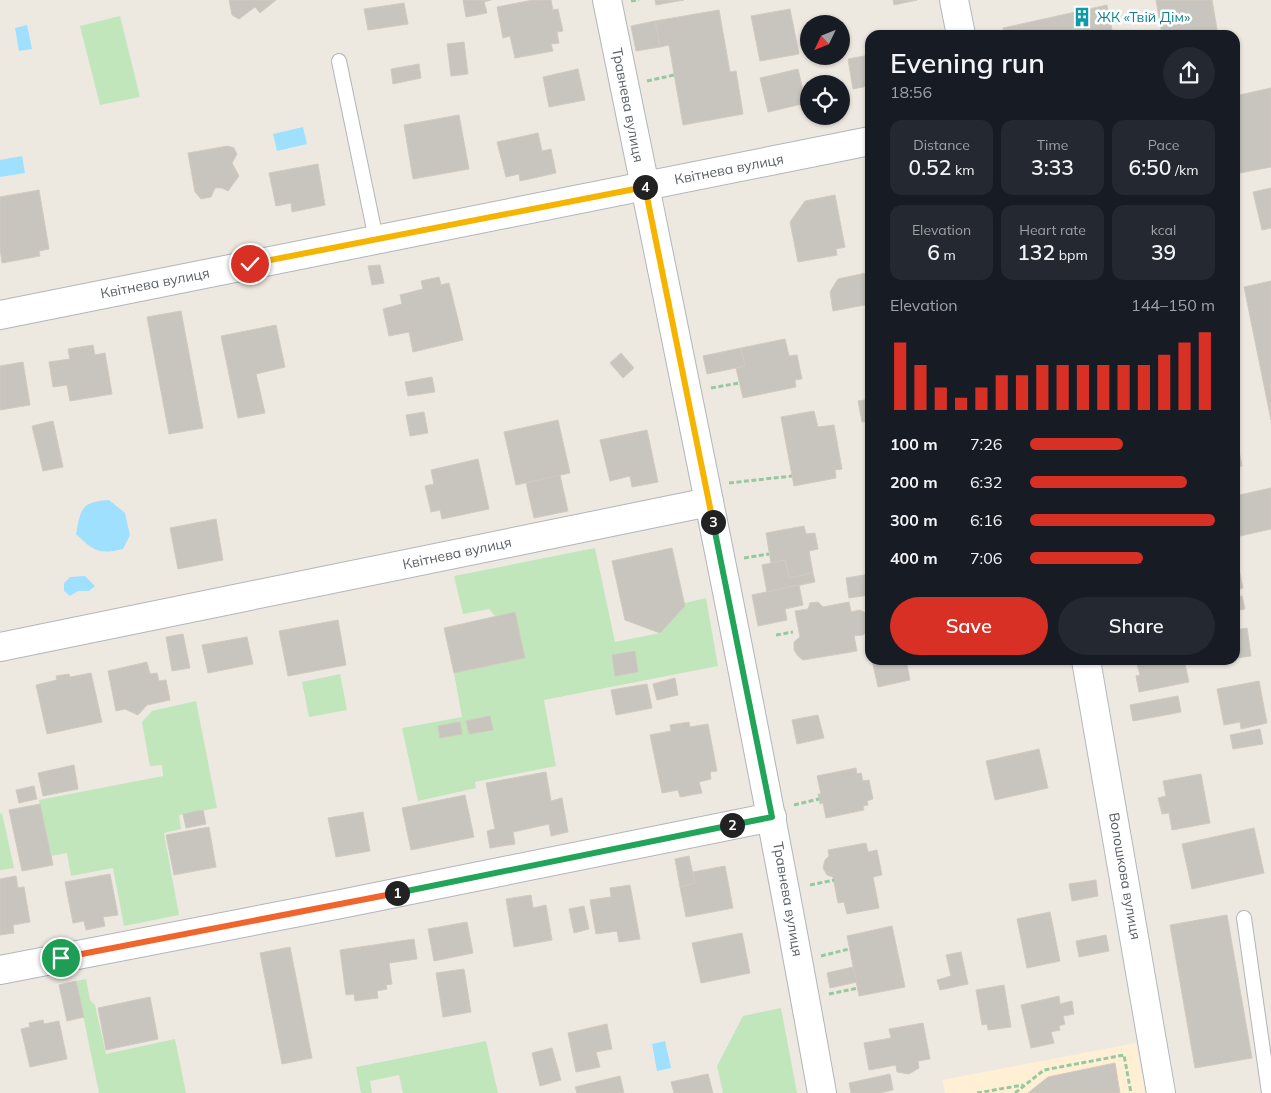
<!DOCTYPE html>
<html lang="en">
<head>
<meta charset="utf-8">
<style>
  body { margin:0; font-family:Mulish,sans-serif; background:#242831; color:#f1f3f6; height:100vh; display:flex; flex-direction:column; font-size:19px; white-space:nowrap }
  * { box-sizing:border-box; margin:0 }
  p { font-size:16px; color:#9ea1a6 }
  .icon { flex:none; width:28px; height:28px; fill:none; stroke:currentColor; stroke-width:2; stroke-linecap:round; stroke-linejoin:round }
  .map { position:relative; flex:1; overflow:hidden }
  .panel { position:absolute; left:865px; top:30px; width:375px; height:635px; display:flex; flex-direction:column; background:#171b24; border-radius:15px; box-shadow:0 1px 4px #0004 }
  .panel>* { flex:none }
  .needle { width:32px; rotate:227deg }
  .controls { position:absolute; left:800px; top:15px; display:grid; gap:10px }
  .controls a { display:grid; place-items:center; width:50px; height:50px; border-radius:50%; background:#171b24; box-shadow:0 1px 4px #0004; font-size:25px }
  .pin { position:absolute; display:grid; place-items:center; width:42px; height:42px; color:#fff; margin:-21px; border:2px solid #fff; border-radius:50%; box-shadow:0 1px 5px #0007 }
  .km { position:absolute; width:25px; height:25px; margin:-12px; border-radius:50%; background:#222; color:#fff; font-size:14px; line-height:25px; text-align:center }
  .round { display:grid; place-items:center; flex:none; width:52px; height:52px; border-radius:26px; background:#242831 }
  .summary { display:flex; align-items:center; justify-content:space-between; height:85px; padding:0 25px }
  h1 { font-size:28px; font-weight:600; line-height:38px }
  .metrics { display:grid; grid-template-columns:repeat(3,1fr); gap:8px; height:85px; padding:5px 25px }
  .metrics div { display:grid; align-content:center; border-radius:12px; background:#242831; text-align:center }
  .metrics b { font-size:21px; font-weight:600 }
  .metrics small { font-size:14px; font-weight:400 }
  .metrics p { font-size:14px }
  .chart { height:140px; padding:10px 25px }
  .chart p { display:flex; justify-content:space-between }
  .chart svg { width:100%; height:90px; margin-top:5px; stroke:#d93025; stroke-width:6 }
  .action { display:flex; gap:10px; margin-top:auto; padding:10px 25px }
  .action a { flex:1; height:58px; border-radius:30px; background:#d93025; color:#fff; font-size:20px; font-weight:600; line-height:58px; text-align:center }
  .action a+a { background:#242831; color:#f1f3f6 }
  ul { padding:0 25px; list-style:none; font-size:16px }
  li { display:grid; grid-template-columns:80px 60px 1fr; align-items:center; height:38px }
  li i { height:12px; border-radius:6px; background:#d93025 }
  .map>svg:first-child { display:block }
  .commercial { fill:#fff0d5 }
  .green { fill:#c1e6bc }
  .water { fill:#a0e0ff }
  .building { fill:#c8c4be; stroke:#d2cabf }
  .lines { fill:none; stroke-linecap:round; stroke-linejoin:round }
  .lane-casing { stroke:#b2b5b9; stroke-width:16 }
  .street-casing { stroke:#b2b5b9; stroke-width:30 }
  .secondary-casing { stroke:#b3b8bd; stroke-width:30 }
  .path { stroke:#97c9a0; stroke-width:3; stroke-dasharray:5 2.5; stroke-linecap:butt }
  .lane { stroke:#fff; stroke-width:14 }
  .street { stroke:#fff; stroke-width:28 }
  .secondary { stroke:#fff; stroke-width:28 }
  .split-1-casing { stroke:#fff; stroke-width:10 }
  .split-2-casing { stroke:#fff; stroke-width:10 }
  .split-3-casing { stroke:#fff; stroke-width:10 }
  .split-4-casing { stroke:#fff; stroke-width:10 }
  .split-5-casing { stroke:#fff; stroke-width:10 }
  .split-1 { stroke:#f0652b; stroke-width:6 }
  .split-2 { stroke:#22a559; stroke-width:6 }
  .split-3 { stroke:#22a559; stroke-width:6 }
  .split-4 { stroke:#f5b400; stroke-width:6 }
  .split-5 { stroke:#f5b400; stroke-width:6 }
  .labels { text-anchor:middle; stroke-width:5; stroke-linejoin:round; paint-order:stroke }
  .culture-label { font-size:14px; fill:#0d838f; stroke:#fff; text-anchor:start }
  .street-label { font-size:14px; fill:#5a5f63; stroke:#fff }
</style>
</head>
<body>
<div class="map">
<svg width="1271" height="1093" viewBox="0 0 1271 1093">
  <rect width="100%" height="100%" fill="#ede9e1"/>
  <polygon class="commercial" points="1136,1043 1145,1093 945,1093 942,1080"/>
  <g class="green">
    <polygon points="120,16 140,97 100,105 80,26"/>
    <polygon points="595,548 615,642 660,633 685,606 685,603 706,598 718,666 544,700 556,766 475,782 476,788 418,801 402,728 462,717 454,673 525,658 515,612 495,616 489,609 463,614 454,576"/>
    <polygon points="340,674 347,710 309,717 302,682"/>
    <polygon points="196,701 217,808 179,815 181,829 164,833 179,915 124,926 113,868 71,876 67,853 51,856 39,800 163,776 162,765 150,766 142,722 152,711"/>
    <polygon points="2,813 14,868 0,870 0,814"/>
    <polygon points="86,979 90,1000 95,1005 106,1054 175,1039 186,1093 99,1093 76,981"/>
    <polygon points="781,1008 797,1093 723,1093 717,1066 743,1016"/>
    <polygon points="486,1041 498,1093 403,1093 399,1075 370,1081 372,1093 361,1093 356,1067"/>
  </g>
  <g class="water">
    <polygon points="27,25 32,49 19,51 15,28"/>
    <polygon points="303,127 307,144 277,151 273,134"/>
    <polygon points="22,156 25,173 0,177 0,160"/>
    <path d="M109 500 125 513 130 535 123 549C98 555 94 551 76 534 81 508 81 502 109 500Z"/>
    <polygon points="85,576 95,586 89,591 78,591 70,596 64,591 64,583 70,577"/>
    <polygon points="665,1041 671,1068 657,1071 652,1044"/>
  </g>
  <g class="building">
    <polygon points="229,0 276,0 260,13 255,7 239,19 232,15"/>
    <polygon points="463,0 491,0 484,2 487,13 466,17"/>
    <polygon points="533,0 551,0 553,10 558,9 563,31 557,32 559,43 551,44 553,51 515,58 510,36 503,38 497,7"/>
    <polygon points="655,0 684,0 656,5"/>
    <polygon points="893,0 917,0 894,5"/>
    <polygon points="1156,0 1212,0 1218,35 1162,35"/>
    <polygon points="404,3 408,24 368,30 364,9"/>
    <polygon points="1107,5 1113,35 1004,35 1003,28"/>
    <polygon points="790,9 799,54 760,61 751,16"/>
    <polygon points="719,10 730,72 736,71 743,114 683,125 669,45 660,47 655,21"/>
    <polygon points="655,21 660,47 636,51 631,26"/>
    <polygon points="464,42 468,74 451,76 447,44"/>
    <polygon points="870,55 870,93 869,93 868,86 853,89 848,59"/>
    <polygon points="419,64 421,78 393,84 391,69"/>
    <polygon points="578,69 585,100 549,107 543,77"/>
    <polygon points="798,69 806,103 768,112 760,78"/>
    <polygon points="1271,88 1271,167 1240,173 1237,154 1235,155 1235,96"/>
    <polygon points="459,115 469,169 413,179 404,125"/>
    <polygon points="538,133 542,151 551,149 556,173 520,181 519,174 506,177 497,142"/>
    <polygon points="228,146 234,148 237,154 232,163 239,176 228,191 222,188 215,188 211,197 201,199 195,192 188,153"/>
    <polygon points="318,164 325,205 292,212 291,203 276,206 269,173"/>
    <polygon points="1271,188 1271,228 1262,230 1253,192"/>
    <polygon points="39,190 49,249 39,251 40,256 2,263 0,248 0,197"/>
    <polygon points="835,195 845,247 836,249 837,255 798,262 790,222 805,201"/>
    <polygon points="380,265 384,283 372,285 368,266"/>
    <polygon points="866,273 870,304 833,311 830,292 838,279"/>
    <polygon points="439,277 441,285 449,283 463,340 413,352 409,332 389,336 383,309 402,304 400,295 423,289 421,281"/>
    <polygon points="1271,281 1271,420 1244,287"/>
    <polygon points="181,311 203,428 169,434 147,317"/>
    <polygon points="276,325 285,367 256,374 265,413 238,418 221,336"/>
    <polygon points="785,339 789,356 797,355 802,379 795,380 796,387 743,398 736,368 745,366 741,348"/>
    <polygon points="93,345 95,355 105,353 112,394 70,401 67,385 53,387 49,362 70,359 68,349"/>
    <polygon points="741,348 745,366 707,374 703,356"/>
    <polygon points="621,353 634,368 623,378 610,363"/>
    <polygon points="23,362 30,405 0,410 0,366"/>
    <polygon points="432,377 435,392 408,396 405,382"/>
    <polygon points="870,399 870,421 862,422 858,401"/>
    <polygon points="814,411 818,427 834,425 842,469 835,470 836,478 794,486 781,417"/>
    <polygon points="424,412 428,433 410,436 406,415"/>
    <polygon points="558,420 570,473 516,485 504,432"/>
    <polygon points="53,421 63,467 43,471 32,426"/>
    <polygon points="647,430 658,482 632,487 630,476 610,481 600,440"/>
    <polygon points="1235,432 1242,466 1235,468"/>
    <polygon points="478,459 489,509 442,519 440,510 431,512 425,486 434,484 431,470"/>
    <polygon points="560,475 568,511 534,518 526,483"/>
    <polygon points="1271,488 1271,529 1240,536 1235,514 1235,496"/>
    <polygon points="216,519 223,560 178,569 170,528"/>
    <polygon points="804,526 806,534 815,533 818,549 809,551 813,573 789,578 785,560 771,563 766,533"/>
    <polygon points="672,548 685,606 660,633 625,620 612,561"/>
    <polygon points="1235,550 1243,588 1235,590"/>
    <polygon points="785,560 789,578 813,573 815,582 767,592 762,565"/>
    <polygon points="870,574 870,595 849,598 846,578"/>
    <polygon points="799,585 803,605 785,609 787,620 758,626 752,595"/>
    <polygon points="1242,596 1245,609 1235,611 1235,597"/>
    <polygon points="818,602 823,607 849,602 851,612 860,610 866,613 870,619 870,629 863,635 854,636 857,651 803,660 798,656 794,650 794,642 800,637 795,611 808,609 810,603"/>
    <polygon points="515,612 525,658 454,673 444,628"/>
    <polygon points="338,620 346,665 288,676 279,631"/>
    <polygon points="1247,628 1251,656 1235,658 1235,630"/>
    <polygon points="183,634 190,668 172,671 166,637"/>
    <polygon points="247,637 253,664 208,673 202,645"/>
    <polygon points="635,651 638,672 615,676 612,655"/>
    <polygon points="872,660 906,660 910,680 878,687"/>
    <polygon points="1136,660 1184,660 1189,682 1139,692 1136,676 1140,675"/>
    <polygon points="147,662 150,674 157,673 159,681 166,680 170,700 147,705 138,715 125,709 116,711 108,671"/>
    <polygon points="91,673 102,722 47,734 36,685 57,680 56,676 69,674 70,677"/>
    <polygon points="675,678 678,695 657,700 653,684"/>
    <polygon points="1259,681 1267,723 1241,729 1240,722 1224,725 1217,689"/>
    <polygon points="647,684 652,708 616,715 611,690"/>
    <polygon points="1178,696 1181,712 1133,721 1130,705"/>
    <polygon points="818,715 824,738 797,744 792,720"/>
    <polygon points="490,716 493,730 469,734 466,721"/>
    <polygon points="460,722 462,734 440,738 438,726"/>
    <polygon points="689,722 690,727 708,724 717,771 710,772 711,779 699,782 702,793 680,797 678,790 662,793 650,735 671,731 670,725"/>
    <polygon points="1260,729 1263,744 1233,749 1230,735"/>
    <polygon points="1039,749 1048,788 995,800 986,761"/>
    <polygon points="74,765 78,789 43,796 38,773"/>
    <polygon points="856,768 857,774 861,773 863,781 869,780 873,799 867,801 868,805 863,806 864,810 826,818 823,803 820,804 818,794 821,794 817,776"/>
    <polygon points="546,772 551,801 562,798 568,832 551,836 549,824 513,832 515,844 490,848 487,831 495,829 486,783"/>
    <polygon points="1201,774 1210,823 1172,830 1169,813 1162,814 1158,798 1166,796 1163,781"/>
    <polygon points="34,786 37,799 19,803 16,790"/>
    <polygon points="465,795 474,837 411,850 402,808"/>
    <polygon points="40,804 53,865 22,871 9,810"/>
    <polygon points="203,810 206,824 186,828 183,814"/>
    <polygon points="363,812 370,851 336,857 328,818"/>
    <polygon points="209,827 216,867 174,875 166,835"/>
    <polygon points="1254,828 1264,873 1192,889 1182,844"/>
    <polygon points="866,843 868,852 877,850 882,875 873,877 879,908 847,914 844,902 838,903 833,877 827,875 823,868 825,860 829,856 828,850"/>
    <polygon points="689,856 695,883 680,887 675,859"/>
    <polygon points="725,866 733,908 686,917 680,887 695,883 693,872"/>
    <polygon points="110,874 118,915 103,917 105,926 86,930 84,921 73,923 65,882"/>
    <polygon points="16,876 18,888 24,887 30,922 13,925 14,933 0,935 0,879"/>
    <polygon points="1096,880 1098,896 1072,901 1069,884"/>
    <polygon points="630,885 640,939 619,942 617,931 596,934 590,900 611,897 610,888"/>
    <polygon points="531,895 533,908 546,905 552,940 514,947 506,899"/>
    <polygon points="584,906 589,929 574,933 569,909"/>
    <polygon points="1050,912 1060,961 1027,968 1017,919"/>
    <polygon points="1227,915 1252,1058 1195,1068 1170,925"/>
    <polygon points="467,922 473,953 434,961 428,929"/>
    <polygon points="892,926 905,987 859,996 847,936"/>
    <polygon points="742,933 750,973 701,983 692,943"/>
    <polygon points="1106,935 1109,951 1079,957 1076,941"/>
    <polygon points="414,939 417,959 389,963 392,984 386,985 387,989 377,991 378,998 355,1001 354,994 346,995 340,950"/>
    <polygon points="290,947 312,1058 282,1064 260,953"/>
    <polygon points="961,952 968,984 940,990 937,980 951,976 946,955"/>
    <polygon points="853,967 857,982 830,988 827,973"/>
    <polygon points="464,969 471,1012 443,1017 436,973"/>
    <polygon points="76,981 84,1017 67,1021 59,985"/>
    <polygon points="1004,985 1011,1027 988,1030 987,1024 982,1025 976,990"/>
    <polygon points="1059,996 1060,1004 1072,1001 1074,1014 1063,1016 1065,1024 1059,1026 1060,1030 1051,1032 1054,1043 1031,1048 1021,1005"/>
    <polygon points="150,997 158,1039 106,1050 98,1008"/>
    <polygon points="43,1020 44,1024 59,1021 67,1059 30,1067 21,1029 30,1027 29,1023"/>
    <polygon points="923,1023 930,1059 918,1061 919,1068 909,1074 897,1072 896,1065 869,1070 864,1043 891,1038 889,1029"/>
    <polygon points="607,1024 612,1049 596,1052 600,1067 576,1072 568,1033"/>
    <polygon points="552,1048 561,1080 540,1086 532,1053"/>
    <polygon points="1115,1063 1120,1093 1028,1093 1048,1077"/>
    <polygon points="708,1074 713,1093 674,1093 671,1082"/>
    <polygon points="890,1074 893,1090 880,1093 851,1093 849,1083"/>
    <polygon points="620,1076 624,1093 577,1093 575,1087"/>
  </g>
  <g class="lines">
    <defs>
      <g id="lane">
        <polyline points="339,61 376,239"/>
        <polyline points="1244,918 1269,1093"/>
      </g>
      <g id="street">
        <path d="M607 0C681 364 757 727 822 1093"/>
        <polyline points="0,315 870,141"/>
        <polyline points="0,647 709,502"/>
        <polyline points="0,970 341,904 772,817"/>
      </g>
      <g id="secondary">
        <polyline points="954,0 961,35"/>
        <polyline points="1086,660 1161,1093"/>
      </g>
    </defs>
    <use href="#lane" class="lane-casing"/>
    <use href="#street" class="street-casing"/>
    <use href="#secondary" class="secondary-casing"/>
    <g class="path">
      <polyline points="631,1 639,0"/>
      <polyline points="647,81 674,75"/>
      <polyline points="711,388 739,383"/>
      <polyline points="729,483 792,476"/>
      <polyline points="744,558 769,554"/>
      <polyline points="776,635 793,632"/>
      <polyline points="794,805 819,799"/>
      <polyline points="810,885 834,880"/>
      <polyline points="821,956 849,949"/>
      <polyline points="829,994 858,988"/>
      <polyline points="977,1093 1023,1085"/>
      <polyline points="1015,1093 1044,1070 1124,1055 1131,1093"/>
    </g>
    <use href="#lane" class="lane"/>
    <use href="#street" class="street"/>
    <use href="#secondary" class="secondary"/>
  </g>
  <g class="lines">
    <defs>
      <polyline id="split-1" points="61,958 397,893"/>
      <polyline id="split-2" points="397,893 732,825"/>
      <polyline id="split-3" points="713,522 772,817 732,825"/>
      <polyline id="split-4" points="645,187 713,522"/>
      <polyline id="split-5" points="250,264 645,187"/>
    </defs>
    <use href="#split-1" class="split-1-casing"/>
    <use href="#split-2" class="split-2-casing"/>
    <use href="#split-3" class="split-3-casing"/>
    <use href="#split-4" class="split-4-casing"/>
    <use href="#split-5" class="split-5-casing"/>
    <use href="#split-1" class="split-1"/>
    <use href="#split-2" class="split-2"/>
    <use href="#split-3" class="split-3"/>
    <use href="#split-4" class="split-4"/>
    <use href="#split-5" class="split-5"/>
  </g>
  <defs>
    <symbol id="building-bare" viewBox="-9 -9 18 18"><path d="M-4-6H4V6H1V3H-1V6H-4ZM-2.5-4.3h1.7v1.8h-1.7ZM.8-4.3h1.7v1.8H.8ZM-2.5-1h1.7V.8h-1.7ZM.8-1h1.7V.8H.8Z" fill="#0f9aa8" stroke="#fff" stroke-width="2.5" paint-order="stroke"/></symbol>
  </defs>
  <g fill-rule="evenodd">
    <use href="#building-bare" x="1068" y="3" width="28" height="28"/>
  </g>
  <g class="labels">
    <g class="culture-label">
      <text x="1097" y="22">ЖК «Твій Дім»</text>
    </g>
    <g class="street-label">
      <text transform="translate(628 105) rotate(79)" y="5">Травнева вулиця</text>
      <text transform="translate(729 169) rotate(-11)" y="5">Квітнева вулиця</text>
      <text transform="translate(155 283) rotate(-11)" y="5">Квітнева вулиця</text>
      <text transform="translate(457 553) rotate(-12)" y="5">Квітнева вулиця</text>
      <text transform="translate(1125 876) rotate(80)" y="5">Волошкова вулиця</text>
      <text transform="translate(788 899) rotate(80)" y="5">Травнева вулиця</text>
    </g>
  </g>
</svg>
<div class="controls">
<a><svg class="needle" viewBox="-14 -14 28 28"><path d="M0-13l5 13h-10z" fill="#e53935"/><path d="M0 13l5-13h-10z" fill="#9ea1a6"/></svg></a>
<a><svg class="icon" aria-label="locate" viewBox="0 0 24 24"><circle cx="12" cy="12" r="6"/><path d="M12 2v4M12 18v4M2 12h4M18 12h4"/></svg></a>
</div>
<div class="pin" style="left:61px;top:958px;background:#1e9e55"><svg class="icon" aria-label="arrive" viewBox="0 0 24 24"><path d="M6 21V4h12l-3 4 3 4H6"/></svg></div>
<div class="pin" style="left:250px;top:264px;background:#d93025"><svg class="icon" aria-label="check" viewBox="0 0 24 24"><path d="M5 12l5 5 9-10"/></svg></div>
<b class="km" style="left:397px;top:893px">1</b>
<b class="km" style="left:732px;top:825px">2</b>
<b class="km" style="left:713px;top:522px">3</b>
<b class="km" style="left:645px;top:187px">4</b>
<section class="panel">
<div class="summary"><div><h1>Evening run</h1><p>18:56</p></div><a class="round"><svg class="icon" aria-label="share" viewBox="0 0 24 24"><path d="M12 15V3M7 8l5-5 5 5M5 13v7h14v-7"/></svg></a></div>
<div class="metrics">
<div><p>Distance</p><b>0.52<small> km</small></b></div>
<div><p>Time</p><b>3:33</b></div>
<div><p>Pace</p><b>6:50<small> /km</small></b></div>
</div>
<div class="metrics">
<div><p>Elevation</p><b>6<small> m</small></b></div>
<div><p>Heart rate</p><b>132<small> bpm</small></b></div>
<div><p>kcal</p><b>39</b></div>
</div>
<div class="chart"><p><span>Elevation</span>144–150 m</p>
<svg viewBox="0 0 160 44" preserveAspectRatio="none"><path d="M5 44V11M15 44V22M25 44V33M35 44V38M45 44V33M55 44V27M65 44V27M75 44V22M85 44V22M95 44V22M105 44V22M115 44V22M125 44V22M135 44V17M145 44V11M155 44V6"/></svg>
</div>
<ul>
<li><b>100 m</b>7:26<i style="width:50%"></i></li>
<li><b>200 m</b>6:32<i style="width:85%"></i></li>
<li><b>300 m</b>6:16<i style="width:100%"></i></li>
<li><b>400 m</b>7:06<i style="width:61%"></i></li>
</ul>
<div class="action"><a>Save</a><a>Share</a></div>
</section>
</div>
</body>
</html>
